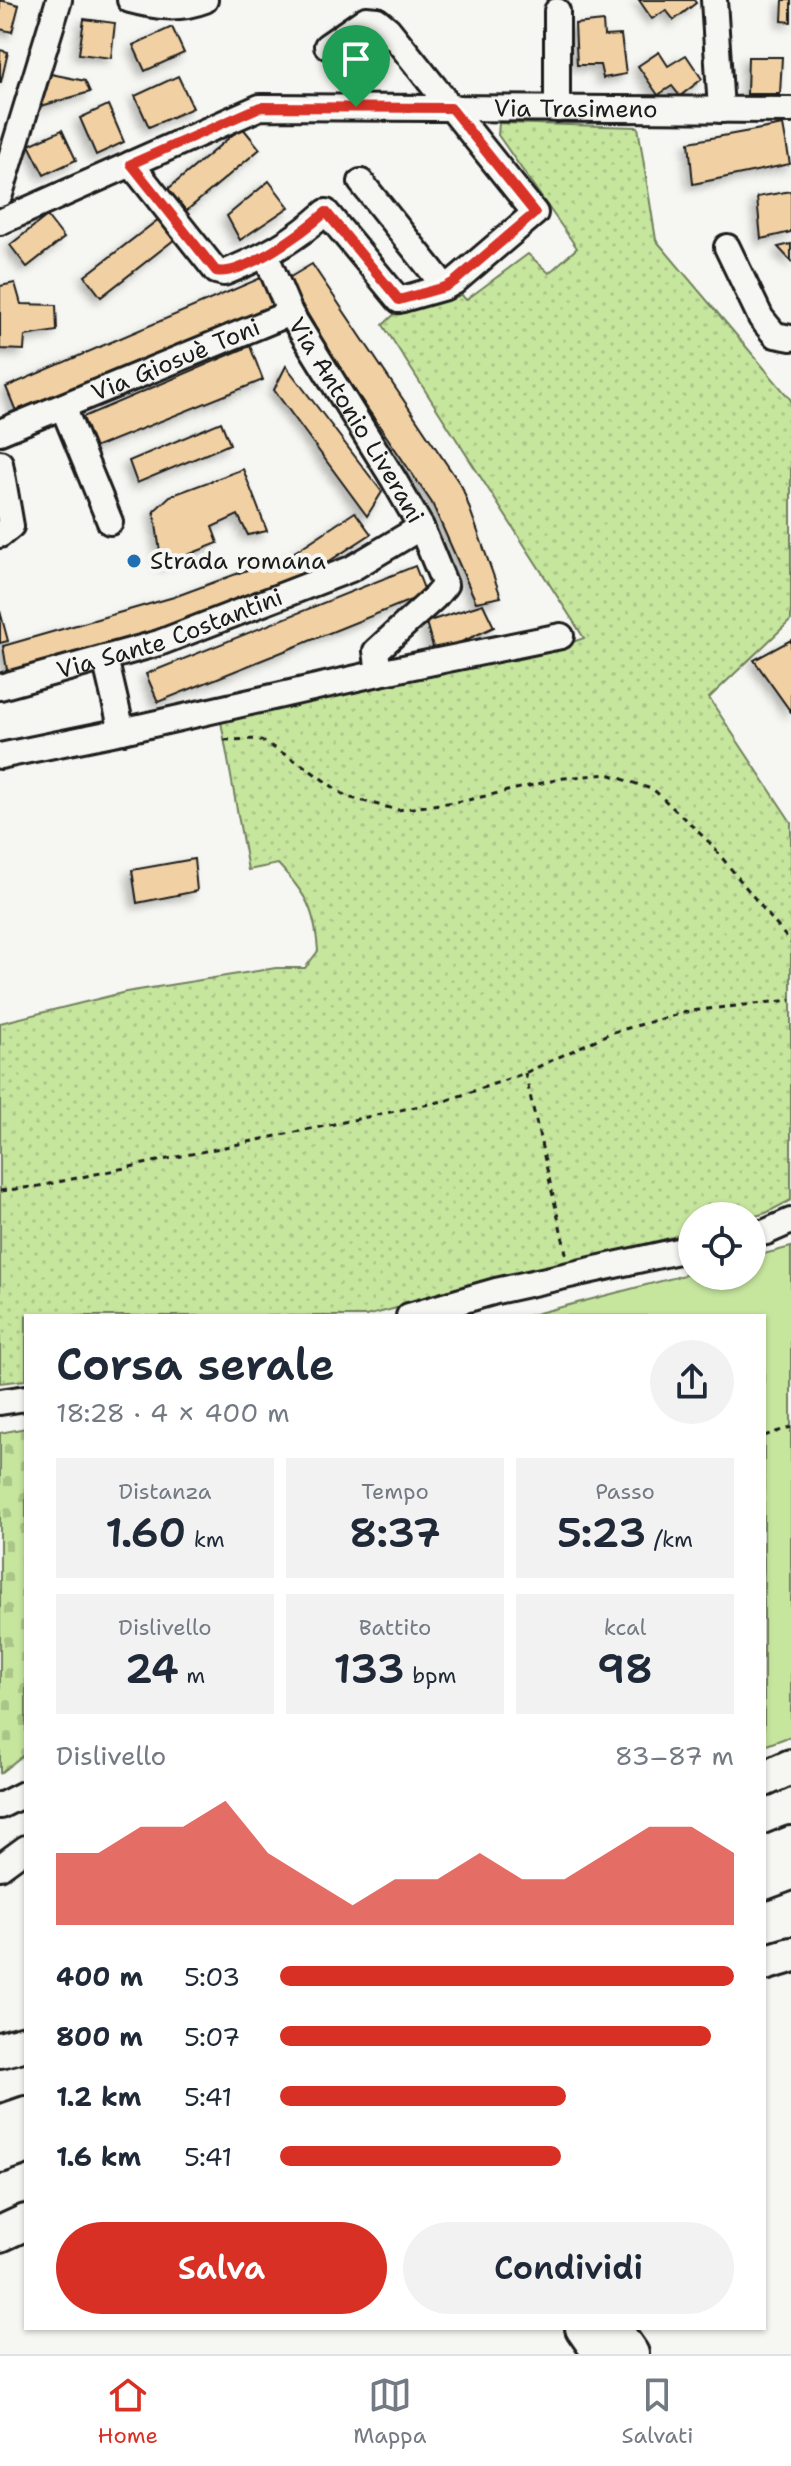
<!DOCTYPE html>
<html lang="it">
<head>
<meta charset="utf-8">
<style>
  body { margin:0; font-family:"Shantell Sans",sans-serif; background:#f2f2f3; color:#1f2937; height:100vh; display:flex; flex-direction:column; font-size:30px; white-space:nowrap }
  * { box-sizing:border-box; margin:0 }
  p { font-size:26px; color:#747a83 }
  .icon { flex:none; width:44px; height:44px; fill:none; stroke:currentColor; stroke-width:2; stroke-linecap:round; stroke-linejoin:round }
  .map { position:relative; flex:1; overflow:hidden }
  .side { position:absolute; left:24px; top:1314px; width:742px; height:1016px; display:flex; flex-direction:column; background:#fff; border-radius:0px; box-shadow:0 2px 6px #0004 }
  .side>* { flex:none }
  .controls { position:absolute; left:678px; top:1202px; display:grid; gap:16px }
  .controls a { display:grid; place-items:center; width:88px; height:88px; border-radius:50%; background:#fff; box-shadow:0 2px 6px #0004; font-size:40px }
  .pin { position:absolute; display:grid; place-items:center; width:68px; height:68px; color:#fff; margin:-82px -34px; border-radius:50% 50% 50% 0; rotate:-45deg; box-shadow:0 0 8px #0007 }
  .pin .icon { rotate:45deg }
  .round { display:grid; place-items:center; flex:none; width:84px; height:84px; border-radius:42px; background:#f2f2f3 }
  .headline { display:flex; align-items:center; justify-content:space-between; height:136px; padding:0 32px }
  h1 { font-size:44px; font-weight:600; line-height:60px }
  .figures { display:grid; grid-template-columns:repeat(3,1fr); gap:12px; height:136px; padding:8px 32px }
  .figures div { display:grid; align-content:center; border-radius:0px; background:#f2f2f3; text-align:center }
  .figures b { font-size:40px; font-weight:600 }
  .figures small { font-size:22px; font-weight:400 }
  .figures p { font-size:22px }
  .chart { height:224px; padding:16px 32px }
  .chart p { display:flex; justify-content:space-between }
  .chart svg { width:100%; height:144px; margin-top:8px; fill:#d93025; opacity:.7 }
  .action { display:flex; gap:16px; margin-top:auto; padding:16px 32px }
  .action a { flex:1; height:92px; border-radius:48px; background:#d93025; color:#fff; font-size:32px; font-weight:600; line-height:92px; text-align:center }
  .action a+a { background:#f2f2f3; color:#1f2937 }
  ul { padding:0 32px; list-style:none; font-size:26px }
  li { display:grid; grid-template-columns:128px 96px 1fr; align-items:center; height:60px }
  li i { height:20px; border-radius:10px; background:#d93025 }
  .dock { display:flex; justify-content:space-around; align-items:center; height:112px; border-top:2px solid #e0e1e3; background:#fff; font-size:22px; color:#747a83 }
  .dock a { display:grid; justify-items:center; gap:4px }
  .dock .selected { color:#d93025 }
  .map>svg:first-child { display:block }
  .grass { fill:url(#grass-dots); stroke:#71815d; stroke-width:2 }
  .cemetery { fill:url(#cemetery-stones); stroke:#71815d; stroke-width:2 }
  .garden { fill:#c6e69e; stroke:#71815d; stroke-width:2 }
  .building { fill:#f1d1a3; stroke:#1c1c1c; stroke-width:2; filter:url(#shadow) }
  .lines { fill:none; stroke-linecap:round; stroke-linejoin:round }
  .minor-casing { stroke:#1c1c1c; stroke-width:30 }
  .highway-casing { stroke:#1c1c1c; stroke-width:40 }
  .path { stroke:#1c1c1c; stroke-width:3; stroke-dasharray:6 6; stroke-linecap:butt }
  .minor { stroke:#f6f6f2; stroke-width:24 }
  .highway { stroke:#f6f6f2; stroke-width:34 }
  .route-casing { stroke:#fff; stroke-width:16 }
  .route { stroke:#d93025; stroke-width:10 }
  .poi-dot { fill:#1f6fb2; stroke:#f6f6f2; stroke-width:3 }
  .labels { text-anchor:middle; stroke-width:8; stroke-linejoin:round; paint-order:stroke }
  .street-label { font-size:24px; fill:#1c1c1c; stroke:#f6f6f2 }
  .poi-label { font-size:24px; fill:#1c1c1c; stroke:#f6f6f2; text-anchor:start }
</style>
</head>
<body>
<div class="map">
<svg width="791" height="2354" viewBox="0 0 791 2354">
  <defs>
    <pattern id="grass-dots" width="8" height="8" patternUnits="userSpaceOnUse" patternTransform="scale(2)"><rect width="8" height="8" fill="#c6e69e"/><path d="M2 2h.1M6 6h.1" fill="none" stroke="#aac588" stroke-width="1.8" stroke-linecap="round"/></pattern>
    <pattern id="cemetery-stones" width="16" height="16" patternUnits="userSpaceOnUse" patternTransform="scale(2)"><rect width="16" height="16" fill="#c6e69e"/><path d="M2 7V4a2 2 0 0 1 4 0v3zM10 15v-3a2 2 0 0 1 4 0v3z" fill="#aac588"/></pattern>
    <filter id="shadow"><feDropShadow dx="-5" dy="5" stdDeviation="4" flood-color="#0004"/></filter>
  </defs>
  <rect width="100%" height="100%" fill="#f6f6f2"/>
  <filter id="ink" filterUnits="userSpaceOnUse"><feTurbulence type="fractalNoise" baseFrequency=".0125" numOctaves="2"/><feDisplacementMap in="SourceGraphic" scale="16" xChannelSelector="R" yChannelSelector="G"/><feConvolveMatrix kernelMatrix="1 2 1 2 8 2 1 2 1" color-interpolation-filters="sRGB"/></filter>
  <g filter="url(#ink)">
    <path class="grass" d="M499 123 638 127 656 240 791 400V620L709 698 791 822V1200L766 1213 752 1217 692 1216V1232L366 1316H26V1380L0 1383V1023L126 992 276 968H305L318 951C315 909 306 894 278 864L248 870 220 716 548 651 584 638 383 325 402 307 456 288 466 300 528 254 549 273 577 248 498 135Z"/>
    <polygon class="cemetery" points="26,1428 26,1753 0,1773 0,1433"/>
    <polygon class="garden" points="791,1247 791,1736 764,1746 764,1316 527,1316 692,1273 692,1276 752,1276 752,1257"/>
    <g class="building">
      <polygon points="0,0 19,5 12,32 0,29"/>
      <polygon points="639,0 694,0 696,3 674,20 666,10 652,19"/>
      <polygon points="783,0 791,0 791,22 782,21"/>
      <polygon points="84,19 115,23 111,58 79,54"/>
      <polygon points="603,21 604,36 621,35 626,74 603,78 600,65 577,65 575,24"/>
      <polygon points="172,27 184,53 145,71 133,45"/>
      <polygon points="0,50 8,52 1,82 0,82"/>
      <polygon points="659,52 668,66 686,55 702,79 680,96 672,86 658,95 638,66"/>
      <polygon points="748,57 782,57 780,94 747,94"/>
      <polygon points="51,74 85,81 90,92 41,106"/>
      <polygon points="178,76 193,108 149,127 135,96"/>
      <polygon points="108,105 124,142 96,155 80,118"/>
      <polygon points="783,125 790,164 693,184 689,142"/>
      <polygon points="242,127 260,149 186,211 168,189"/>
      <polygon points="62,130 76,160 44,175 29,145"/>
      <polygon points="269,181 289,207 240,240 227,216"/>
      <polygon points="791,191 791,232 761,239 757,197"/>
      <polygon points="47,216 64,238 27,267 10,245"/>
      <polygon points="159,219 175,239 101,297 85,276"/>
      <polygon points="791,244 791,261 778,247"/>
      <polygon points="312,264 462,487 501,597 476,602 432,503 337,364 287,279"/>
      <polygon points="263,277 275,310 18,416 6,387"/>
      <polygon points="15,283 21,304 56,305 57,331 25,336 24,350 0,349 0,286"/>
      <polygon points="250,346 263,380 94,448 83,417"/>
      <polygon points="286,366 382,492 367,516 274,390"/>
      <polygon points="221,422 230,444 137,483 129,461"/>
      <polygon points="243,469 267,531 248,535 238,515 212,527 218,543 162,565 154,511 170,496"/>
      <polygon points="355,512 371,534 297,582 176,629 8,676 3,646 174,597 293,553"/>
      <polygon points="415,566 426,594 158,702 146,674"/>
      <polygon points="483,604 494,627 435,654 426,622"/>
      <polygon points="0,611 8,641 0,643"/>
      <polygon points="791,640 791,712 754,660"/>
      <polygon points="194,859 197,891 137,903 132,870"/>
    </g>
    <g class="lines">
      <defs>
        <g id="minor">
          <path d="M130 0C156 7 179 10 205 0"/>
          <polyline points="714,0 721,110"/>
          <polyline points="557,109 557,11"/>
          <path d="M131 164 216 271 224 273C265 256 293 242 326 212L399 300 445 287 454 282 535 213 388 29 377 20 366 19 327 46"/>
          <polyline points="361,182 445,287"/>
          <polyline points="0,194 59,0"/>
          <path id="s1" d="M0 222 260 107 791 110"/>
          <polyline points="727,247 761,318 775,335 791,338"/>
          <path id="s2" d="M266 256 290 313 394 480 421 527 445 585 434 598 376 651 379 673"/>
          <polyline points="63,407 110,522"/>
          <path id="s3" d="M0 432 290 313"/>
          <polyline points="0,463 11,526 0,535"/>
          <polyline points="105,658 122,731 379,673 561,636"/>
          <path id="s4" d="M0 687 159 643 351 569 421 527"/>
          <polyline points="0,756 122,731"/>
          <polyline points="752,1235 766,1232 791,1221"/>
          <polyline points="409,1316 496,1291 692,1248"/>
          <polyline points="0,1402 26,1398"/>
          <polyline points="0,1806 26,1793"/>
          <polyline points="0,1867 26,1848"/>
        </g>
        <g id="highway">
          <polyline points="764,1779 791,1767"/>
          <polyline points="764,1855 791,1844"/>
          <polyline points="764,1882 791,1872"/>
          <polyline points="764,1963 791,1955"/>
          <polyline points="0,2050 26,2043"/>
          <polyline points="0,2123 26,2114"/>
          <polyline points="0,2155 26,2146"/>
          <polyline points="0,2234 26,2222"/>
          <polyline points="583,2328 601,2354"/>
          <polyline points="613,2328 631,2354"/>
        </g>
      </defs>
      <use href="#minor" class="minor-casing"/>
      <use href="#highway" class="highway-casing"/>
      <g class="path">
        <polyline points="224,740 259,739 301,764 347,797 398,810 468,800 564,778 608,774 654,790 710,843 791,943"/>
        <polyline points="525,1073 567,1257"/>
        <polyline points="0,1191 39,1186 448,1100 525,1073 610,1033 690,1011 791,1000"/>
        <polyline points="764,1436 791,1427"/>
      </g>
      <use href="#minor" class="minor"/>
      <use href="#highway" class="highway"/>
    </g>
  </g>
  <g class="lines" filter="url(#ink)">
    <defs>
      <path id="route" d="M260 107 451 108 535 213 454 282 445 287 399 300 326 212C306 230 243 277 216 271L131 164Z"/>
    </defs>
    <use href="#route" class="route-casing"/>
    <use href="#route" class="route"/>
  </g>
  <circle class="poi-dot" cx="134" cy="561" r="8"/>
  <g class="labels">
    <g class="street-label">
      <text dy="8" stroke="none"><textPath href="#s1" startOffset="600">Via Trasimeno</textPath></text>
      <text dy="8" stroke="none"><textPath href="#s3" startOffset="190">Via Giosuè Toni</textPath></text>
      <text dy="8" stroke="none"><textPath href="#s2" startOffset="188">Via Antonio Liverani</textPath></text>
      <text dy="8" stroke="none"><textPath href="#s4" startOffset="178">Via Sante Costantini</textPath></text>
    </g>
    <g class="poi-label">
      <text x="150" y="569">Strada romana</text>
    </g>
  </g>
</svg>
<div class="controls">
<a><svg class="icon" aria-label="locate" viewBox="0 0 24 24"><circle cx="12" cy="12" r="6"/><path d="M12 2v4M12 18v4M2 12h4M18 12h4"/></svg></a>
</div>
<div class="pin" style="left:356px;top:107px;background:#1e9e55"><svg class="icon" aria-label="arrive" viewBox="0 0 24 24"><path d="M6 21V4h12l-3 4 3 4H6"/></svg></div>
<section class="side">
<div class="headline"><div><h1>Corsa serale</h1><p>18:28 · 4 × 400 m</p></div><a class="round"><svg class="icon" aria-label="share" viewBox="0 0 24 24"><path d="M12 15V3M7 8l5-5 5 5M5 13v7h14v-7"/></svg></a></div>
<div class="figures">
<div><p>Distanza</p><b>1.60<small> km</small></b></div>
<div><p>Tempo</p><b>8:37</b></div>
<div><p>Passo</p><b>5:23<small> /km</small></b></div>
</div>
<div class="figures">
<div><p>Dislivello</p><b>24<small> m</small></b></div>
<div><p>Battito</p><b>133<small> bpm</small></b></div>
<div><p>kcal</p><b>98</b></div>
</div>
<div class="chart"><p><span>Dislivello</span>83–87 m</p>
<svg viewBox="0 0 160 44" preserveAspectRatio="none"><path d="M0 44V22L10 22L20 14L30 14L40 6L50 22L60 30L70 38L80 30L90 30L100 22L110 30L120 30L130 22L140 14L150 14L160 22V44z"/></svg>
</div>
<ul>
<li><b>400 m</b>5:03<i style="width:100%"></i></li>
<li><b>800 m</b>5:07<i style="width:95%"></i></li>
<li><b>1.2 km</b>5:41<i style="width:63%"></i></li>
<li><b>1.6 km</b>5:41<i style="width:62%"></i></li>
</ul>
<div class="action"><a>Salva</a><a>Condividi</a></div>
</section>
</div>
<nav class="dock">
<a class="selected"><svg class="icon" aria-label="home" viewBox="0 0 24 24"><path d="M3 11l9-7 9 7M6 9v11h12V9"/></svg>Home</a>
<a><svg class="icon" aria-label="map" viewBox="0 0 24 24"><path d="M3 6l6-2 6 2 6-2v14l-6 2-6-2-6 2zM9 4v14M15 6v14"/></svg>Mappa</a>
<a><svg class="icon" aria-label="saved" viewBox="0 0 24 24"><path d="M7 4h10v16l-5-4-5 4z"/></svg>Salvati</a>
</nav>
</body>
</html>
